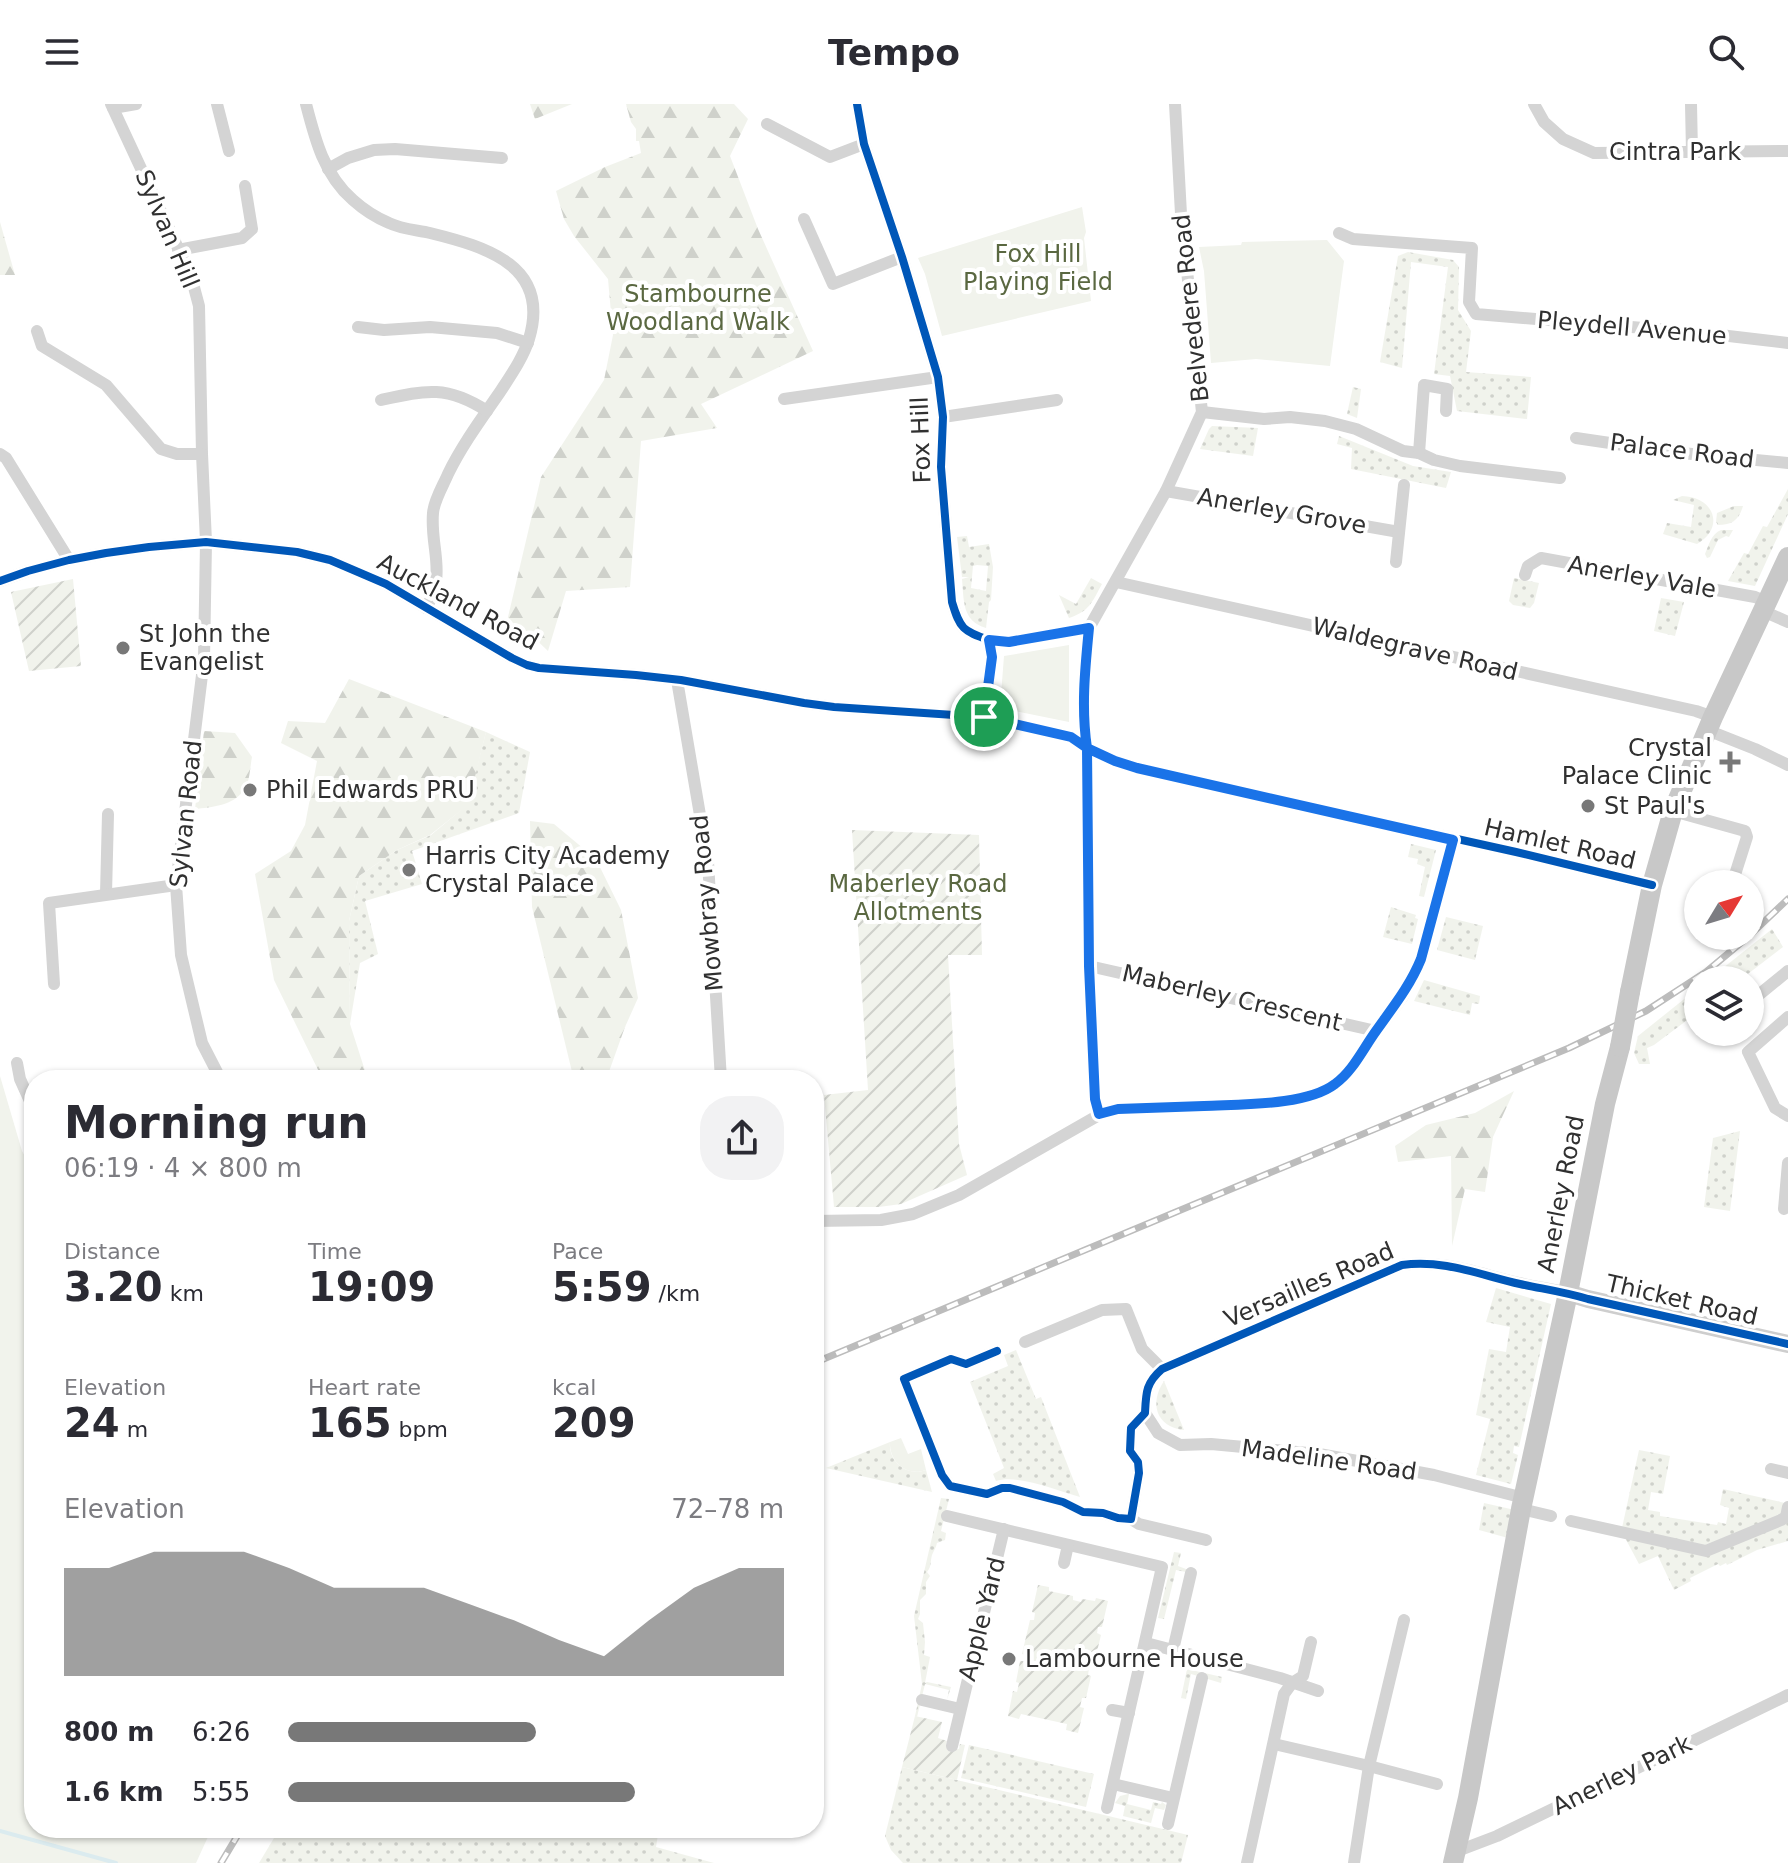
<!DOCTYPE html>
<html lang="en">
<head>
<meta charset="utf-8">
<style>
  body { margin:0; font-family:"DejaVu Sans",sans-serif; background:#f2f2f3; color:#2b2b33; height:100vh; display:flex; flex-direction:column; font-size:30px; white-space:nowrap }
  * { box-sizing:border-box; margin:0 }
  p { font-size:26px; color:#7c7c81 }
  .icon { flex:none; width:44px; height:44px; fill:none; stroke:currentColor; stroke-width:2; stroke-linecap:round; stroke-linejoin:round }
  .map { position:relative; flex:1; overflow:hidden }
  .details { position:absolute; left:24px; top:966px; width:800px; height:768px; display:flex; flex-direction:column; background:#fff; border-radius:32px; box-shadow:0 2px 6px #0004 }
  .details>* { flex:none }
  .needle { width:52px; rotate:52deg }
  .controls { position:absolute; left:1684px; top:766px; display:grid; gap:16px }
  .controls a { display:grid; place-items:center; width:80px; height:80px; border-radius:50%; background:#fff; box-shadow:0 2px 6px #0004; font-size:40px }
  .pin { position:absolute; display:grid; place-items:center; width:68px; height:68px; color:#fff; margin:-34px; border:4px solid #fff; border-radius:50%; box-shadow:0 2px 8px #0007 }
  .round { display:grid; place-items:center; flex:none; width:84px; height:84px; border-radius:32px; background:#f2f2f3 }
  .overview { display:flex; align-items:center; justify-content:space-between; height:136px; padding:0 40px }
  h1 { font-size:44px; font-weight:800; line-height:60px }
  .figures { display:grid; grid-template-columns:repeat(3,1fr); gap:12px; height:136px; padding:8px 40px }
  .figures div { display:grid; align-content:center }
  .figures b { font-size:40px; font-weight:800 }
  .figures small { font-size:22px; font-weight:400 }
  .figures p { font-size:22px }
  .chart { height:224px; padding:16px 40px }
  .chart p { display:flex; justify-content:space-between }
  .chart svg { width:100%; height:144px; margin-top:8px; fill:#787878; opacity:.7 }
  ul { padding:0 40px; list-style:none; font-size:26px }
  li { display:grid; grid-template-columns:128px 96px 1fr; align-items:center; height:60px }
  li i { height:20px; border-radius:10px; background:#787878 }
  header { display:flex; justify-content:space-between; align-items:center; height:104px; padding:0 40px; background:#fff; font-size:36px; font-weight:800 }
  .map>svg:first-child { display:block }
  .grass { fill:url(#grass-dots); fill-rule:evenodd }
  .forest { fill:url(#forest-firs) }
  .park { fill:#f1f3ec }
  .garden { fill:url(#garden-furrows) }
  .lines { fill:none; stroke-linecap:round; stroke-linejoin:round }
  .stream { stroke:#dbebef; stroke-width:4 }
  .street { stroke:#d4d4d4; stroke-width:12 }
  .secondary { stroke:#cecece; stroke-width:18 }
  .primary { stroke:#c8c8c8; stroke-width:20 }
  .rail-casing { stroke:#bcbcbc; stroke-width:7 }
  .rail { stroke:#fff; stroke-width:4; stroke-dasharray:12; stroke-linecap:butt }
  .primary-bridge { stroke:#c8c8c8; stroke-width:20 }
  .cycleway-casing { stroke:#fff; stroke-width:13 }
  .cycleway { stroke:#0057b8; stroke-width:8 }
  .route-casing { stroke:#fff; stroke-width:16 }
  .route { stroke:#1a73e8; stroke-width:10 }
  .poi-dot { fill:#787878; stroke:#fff; stroke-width:3 }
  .labels { text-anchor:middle; stroke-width:8; stroke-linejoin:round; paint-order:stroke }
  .street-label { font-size:24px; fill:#303030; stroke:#fff }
  .park-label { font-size:24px; fill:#5a6841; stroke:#fff }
  .poi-label { font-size:24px; fill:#303030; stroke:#fff; text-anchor:start }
</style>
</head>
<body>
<header><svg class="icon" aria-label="menu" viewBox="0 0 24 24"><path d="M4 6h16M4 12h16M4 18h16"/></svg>Tempo<svg class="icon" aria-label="search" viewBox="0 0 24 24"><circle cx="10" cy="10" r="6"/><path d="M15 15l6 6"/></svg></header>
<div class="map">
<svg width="1788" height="1759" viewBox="0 0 1788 1759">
  <defs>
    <pattern id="grass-dots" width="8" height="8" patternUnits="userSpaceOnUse" patternTransform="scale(2)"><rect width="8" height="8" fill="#f1f3ec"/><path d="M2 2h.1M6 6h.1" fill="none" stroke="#cfd1cb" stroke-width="1.8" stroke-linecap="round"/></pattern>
    <pattern id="forest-firs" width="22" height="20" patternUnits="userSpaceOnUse" patternTransform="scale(2)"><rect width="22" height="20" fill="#f1f3ec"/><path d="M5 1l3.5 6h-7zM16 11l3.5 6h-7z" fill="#cfd1cb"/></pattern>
    <pattern id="garden-furrows" width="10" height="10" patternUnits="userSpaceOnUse" patternTransform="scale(2)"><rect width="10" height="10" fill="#f1f3ec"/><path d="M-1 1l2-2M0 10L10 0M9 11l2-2" fill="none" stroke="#cfd1cb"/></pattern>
  </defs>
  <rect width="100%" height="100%" fill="#fff"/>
  <g class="grass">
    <polygon points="1408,148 1453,156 1459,163 1458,206 1471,227 1466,268 1531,273 1527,315 1457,307 1450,272 1434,270 1448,163 1411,158 1402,264 1380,258 1398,152"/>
    <polygon points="1353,283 1361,285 1357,314 1347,310"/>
    <polygon points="1212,322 1258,324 1253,352 1200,345 1209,325"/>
    <polygon points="1339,332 1413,362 1451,368 1446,384 1351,365 1352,344 1337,340"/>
    <polygon points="1788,385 1788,410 1755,482 1728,477 1744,449 1748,450 1763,422 1767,423"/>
    <path d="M1682 392C1715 393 1725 424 1697 440L1663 430 1667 419 1691 423 1694 401 1673 396Z"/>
    <path d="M1734 402H1743C1739 416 1732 421 1718 421L1716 418 1717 409Z"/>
    <path d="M1721 426H1733L1729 433 1726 432 1718 436 1710 453 1707 454 1705 450C1709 441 1711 430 1721 426Z"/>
    <path d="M967 432 969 443 989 440 993 463 991 496 989 498 986 524C962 517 964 497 962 475L969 473H962L957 433ZM977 461 988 462 986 487 971 484 973 462Z"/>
    <path d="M1091 474 1102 480C1092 498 1090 507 1069 514L1059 491 1076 500Z"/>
    <polygon points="1514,474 1539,479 1534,499 1530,504 1513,501 1509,497"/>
    <polygon points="1661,494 1684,498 1675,532 1654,527"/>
    <polygon points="486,628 530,648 519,709 412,747 422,780 365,797 378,850 360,859 350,920 349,817 359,772 397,746 431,731 467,701"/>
    <polygon points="1411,740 1436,746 1424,793 1419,792 1425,763 1417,760 1418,755 1408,753"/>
    <polygon points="1391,803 1416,811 1415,814 1418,815 1412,840 1383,833"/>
    <polygon points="1446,813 1483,822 1475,856 1437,846"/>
    <polygon points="1772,825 1783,843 1740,876 1708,876"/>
    <polygon points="1424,876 1480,892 1479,900 1472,899 1470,911 1414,897"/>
    <polygon points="1698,884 1698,908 1654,941 1647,944 1650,960 1639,960 1634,949 1638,932"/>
    <polygon points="1740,1027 1730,1107 1704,1103 1713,1034"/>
    <polygon points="1496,1184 1551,1200 1519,1343 1514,1342 1513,1349 1518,1351 1511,1380 1476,1371 1490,1315 1476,1311 1489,1245 1506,1248 1510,1223 1486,1218"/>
    <path d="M1016 1246 1036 1295 1041 1293 1080 1393C1058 1387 1019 1370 996 1377L993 1370 1004 1364 970 1278 1008 1262 1004 1251Z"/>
    <path d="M1164 1277 1184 1326C1156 1323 1149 1299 1164 1277Z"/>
    <path d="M890 1338C888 1358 908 1373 926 1366L932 1388 826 1364Z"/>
    <polygon points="1639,1346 1670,1352 1663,1390 1651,1388 1648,1406 1660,1408 1660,1412 1717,1421 1718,1418 1726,1420 1729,1404 1720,1401 1723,1385 1785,1399 1780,1412 1705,1444 1622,1424"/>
    <path d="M941 1394 949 1395 941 1427 946 1429 945 1436 937 1439C936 1444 934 1446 932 1451 930 1458 932 1462 927 1468L930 1472 926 1478V1490L920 1496V1510L918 1515 923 1519 925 1538 924 1551 930 1553 925 1579 927 1578 951 1583 947 1596 949 1586 925 1580 917 1613 915 1612 922 1580 914 1512Z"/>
    <polygon points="1484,1399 1515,1406 1508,1434 1479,1426"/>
    <polygon points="1788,1413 1788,1437 1757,1446 1727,1461 1726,1459 1720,1462 1718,1460 1690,1474 1691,1477 1674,1486 1658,1452 1639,1460 1624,1432 1705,1450"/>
    <polygon points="1174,1448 1181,1449 1178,1462 1186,1465 1186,1468 1176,1466 1164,1515 1158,1514"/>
    <polygon points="1187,1565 1222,1573 1221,1579 1191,1570 1186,1595 1181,1594"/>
    <polygon points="969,1641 1094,1670 1086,1703 961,1674"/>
    <polygon points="902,1663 1188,1731 1181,1759 903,1759 891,1746 885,1732"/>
    <polygon points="1128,1690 1129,1690 1127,1700 1151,1706 1153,1698 1161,1700 1162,1698 1166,1701 1164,1706 1155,1704 1151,1719 1123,1712 1125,1702 1115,1699 1120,1692"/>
    <polygon points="280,1724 659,1724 656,1743 714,1759 259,1759"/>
  </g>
  <g class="forest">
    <polygon points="530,0 572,0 535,15"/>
    <polygon points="626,0 734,0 748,15 730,52 758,125 813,247 701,300 717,324 641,337 630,483 566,487 548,547 527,527 504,530 541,373 604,276 613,231 608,175 574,132 564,115 556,87 605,63 641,49 639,37 636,37 636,25 631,18"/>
    <polygon points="0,118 15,171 0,171"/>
    <polygon points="349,575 486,628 468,701 430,731 397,746 359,772 349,817 350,920 368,976 323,976 274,876 255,770 291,747 305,721 317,657 281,639 288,617 325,619"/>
    <path d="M204 627 235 629 252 653C250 663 250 678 244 686 233 702 212 703 195 705Z"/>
    <polygon points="530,717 554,720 596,755 621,806 638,894 625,923 606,976 574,976 532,803"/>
    <polygon points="1514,987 1493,1033 1485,1088 1465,1085 1452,1142 1451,1052 1398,1058 1395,1042 1426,1021 1475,1009"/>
  </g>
  <g class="park">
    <polygon points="1082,103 1086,128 1084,134 1091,197 942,232 925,170 918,154"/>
    <polygon points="1327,136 1344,157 1330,262 1256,255 1211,259 1204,167 1199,143 1241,141 1242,138"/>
    <polygon points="1069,541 1069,618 1000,604 1004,552"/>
    <polygon points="0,972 22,1047 34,1068 34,1724 212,1724 196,1759 0,1759"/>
    <path d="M901 1334 908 1350 921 1345 926 1366C907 1373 889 1358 890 1338Z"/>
  </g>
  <g class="garden">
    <polygon points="73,475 81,562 29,567 11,488"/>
    <polygon points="852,726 979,731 982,851 948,851 959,1040 967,1071 901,1100 879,1103 834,1103 824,991 868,986"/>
    <polygon points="1038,1481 1049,1483 1049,1487 1073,1492 1073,1496 1081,1498 1082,1495 1095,1497 1096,1494 1108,1497 1102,1523 1098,1523 1097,1529 1101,1531 1093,1564 1089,1564 1088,1571 1091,1572 1086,1594 1082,1594 1080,1603 1084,1604 1078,1629 1066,1626 1067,1620 1021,1610 1019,1615 1008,1612 1013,1587 1017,1588 1019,1579 1016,1578 1020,1557 1024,1557 1025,1551 1022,1550 1030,1516 1034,1516 1035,1509 1032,1508"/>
    <polygon points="915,1612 942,1618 938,1634 947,1637 946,1643 959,1645 960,1640 965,1641 957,1676 902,1663"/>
  </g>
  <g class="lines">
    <polyline class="stream" points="0,1727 116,1759"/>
    <g class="street">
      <polyline points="111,0 191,172 199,202 202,350 206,438 204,555 176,781 181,851 202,939 221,976"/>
      <polyline points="217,0 229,47"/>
      <path d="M306 0C315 35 324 71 353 96 363 105 377 114 389 119 401 125 417 126 430 129 487 143 551 162 529 235 523 254 511 271 500 288 482 314 462 341 448 370 443 382 434 396 433 409 430 444 447 469 426 504"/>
      <path d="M857 0 864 40 902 153 938 273 943 313 941 363 952 498C960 525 963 527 989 536L992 553 984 613"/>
      <polyline points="1534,0 1544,18 1563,35 1594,49 1788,47"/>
      <polyline points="1691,0 1692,48"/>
      <polyline points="113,4 136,0"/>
      <polyline points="767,20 830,53 864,40"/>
      <polyline points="328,65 348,54 374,46 395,45 502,54"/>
      <polyline points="804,115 833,180 902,153"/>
      <polyline points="1339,129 1353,135 1472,144 1469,198 1476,210 1703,229 1788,239"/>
      <polyline points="178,146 242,134 252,125 245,82"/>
      <polyline points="358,223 384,226 430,223 497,229 528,239"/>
      <polyline points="37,227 42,242 106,281 161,345 177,350 202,350"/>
      <polyline points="784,295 938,273"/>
      <path d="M381 296C426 286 447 281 487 307"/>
      <polyline points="1202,308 1264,315 1290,313 1325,317 1356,325 1403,347 1419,349 1434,356 1460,362 1560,374"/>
      <polyline points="943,313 1057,296"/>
      <polyline points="1576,334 1671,348 1788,359"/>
      <polyline points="1419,349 1424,281 1447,285 1446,307"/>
      <polyline points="0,350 6,354 69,456"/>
      <polyline points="1166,387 1399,428"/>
      <polyline points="1396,458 1404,381"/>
      <polyline points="1525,471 1528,462 1541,454 1755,493 1767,498"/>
      <polyline points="0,477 28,467 69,456 106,449 149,443 206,438 297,448 330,456 386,480 512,554 527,561 539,564 636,571 681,576 804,599 834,603 984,613 1071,633 1087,644 1115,657 1137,664 1516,748 1652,781"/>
      <polyline points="1116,478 1696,607 1713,613"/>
      <polyline points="1763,507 1788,518"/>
      <polyline points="989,536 1009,538 1089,524"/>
      <polyline points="677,576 708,758 721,976"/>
      <polyline points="1707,626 1755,645 1788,661"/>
      <polyline points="1673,707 1745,727 1747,733 1732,780"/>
      <polyline points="106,790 108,710"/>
      <polyline points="1089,862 1376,927"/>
      <polyline points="54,880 49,799 176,781"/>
      <polyline points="1750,898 1788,867"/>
      <polyline points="1788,913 1748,948 1775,1004 1788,1012"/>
      <polyline points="17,959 20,975 34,1006"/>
      <polyline points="1099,1010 1095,995 1089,862 1088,663 1084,619 1084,573 1089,524 1166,387 1202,308 1181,110 1175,0"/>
      <polyline points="1784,1105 1788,1059"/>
      <polyline points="814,1117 881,1116 913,1110 959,1091 1106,1007 1118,1005 1244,1000 1303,994 1326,987 1338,979 1347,970 1403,892 1421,855 1453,736"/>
      <polyline points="1025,1238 1102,1206 1126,1205 1142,1245 1162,1265"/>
      <path d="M997 1247 966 1260 951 1255 904 1275 942 1371 950 1382 987 1390 1002 1384H1010L1063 1398 1083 1408 1103 1409 1118 1414 1131 1415 1139 1369 1138 1358 1130 1347 1131 1324 1145 1309C1146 1288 1146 1279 1162 1265L1402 1161C1442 1155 1479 1170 1519 1179 1535 1183 1552 1185 1568 1189"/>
      <polyline points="1145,1309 1158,1329 1180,1341 1211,1340 1319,1350 1434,1371 1524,1394"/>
      <polyline points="1771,1365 1788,1369"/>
      <polyline points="1521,1405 1551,1412"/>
      <polyline points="947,1412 1162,1463 1107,1704"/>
      <polyline points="1131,1415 1139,1420 1206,1436"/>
      <polyline points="1571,1417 1706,1447 1781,1416 1786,1413 1788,1403"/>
      <polyline points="1064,1459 1068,1441"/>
      <polyline points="1146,1539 1280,1574 1318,1587"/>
      <polyline points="1173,1546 1191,1469"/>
      <polyline points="922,1596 960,1605"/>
      <polyline points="1112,1606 1129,1609"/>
      <polyline points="1274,1640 1369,1662 1437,1680"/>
      <polyline points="952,1642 1004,1425"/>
      <polyline points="1113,1680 1173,1694"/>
      <polyline points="1168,1720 1202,1574"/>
      <polyline points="1455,1748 1497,1732 1788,1591"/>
      <polyline points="1247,1759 1284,1590 1292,1579 1303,1572 1311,1538"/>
      <polyline points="1354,1759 1369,1662 1404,1516"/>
    </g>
    <polyline class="secondary" points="1568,1189 1588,1195 1788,1240"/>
    <g class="primary">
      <polyline points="1630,888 1652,781 1673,707 1713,613 1788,453"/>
      <polyline points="1453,1759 1468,1694 1521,1405 1568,1189 1605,1000 1620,943"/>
    </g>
    <defs>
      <g id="rail">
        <polyline points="1750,831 1788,795"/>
        <polyline points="814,1259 1569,944 1646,907 1706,868 1749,832"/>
        <polyline points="221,1759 242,1724"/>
      </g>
    </defs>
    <use href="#rail" class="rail-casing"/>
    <use href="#rail" class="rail"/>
    <polyline class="primary-bridge" points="1620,943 1630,888"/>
    <defs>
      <g id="cycleway">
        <path d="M857 0 864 40 902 153 938 273 943 313 941 363 952 498C960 525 963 527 989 536L992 553 984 613"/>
        <polyline points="0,477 28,467 69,456 106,449 149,443 206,438 297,448 330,456 386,480 512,554 527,561 539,564 636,571 681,576 804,599 834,603 984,613 1071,633 1087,644 1115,657 1137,664 1516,748 1652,781"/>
        <path d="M997 1247 966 1260 951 1255 904 1275 942 1371 950 1382 987 1390 1002 1384H1010L1063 1398 1083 1408 1103 1409 1118 1414 1131 1415 1139 1369 1138 1358 1130 1347 1131 1324 1145 1309C1146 1288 1146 1279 1162 1265L1402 1161C1443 1155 1480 1171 1520 1180 1543 1185 1565 1188 1588 1195L1788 1240"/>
      </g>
    </defs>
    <use href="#cycleway" class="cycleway-casing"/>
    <use href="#cycleway" class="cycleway"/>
  </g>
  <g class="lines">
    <defs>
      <path id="route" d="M984 613 1071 633 1087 644 1089 862 1095 995 1099 1010 1118 1005C1147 1004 1176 1003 1204 1002 1241 1000 1306 1002 1335 980 1353 967 1363 945 1376 927 1393 903 1410 882 1421 855L1453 736 1137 664 1115 657 1087 644C1081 604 1085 565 1089 524L1009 538 989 536 992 553 984 613"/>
    </defs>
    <use href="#route" class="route-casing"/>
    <use href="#route" class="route"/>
  </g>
  <g class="poi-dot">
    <circle cx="123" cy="544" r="8"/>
    <path d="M1726 646h8v8h8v8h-8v8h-8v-8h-8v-8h8z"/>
    <circle cx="250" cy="686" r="8"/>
    <circle cx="1588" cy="702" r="8"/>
    <circle cx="409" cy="766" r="8"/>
    <circle cx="1009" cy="1555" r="8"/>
  </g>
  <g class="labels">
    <g class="street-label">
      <text x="1675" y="56">Cintra Park</text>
      <text transform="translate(167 125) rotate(67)" y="8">Sylvan Hill</text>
      <text transform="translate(1191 204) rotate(-96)" y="8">Belvedere Road</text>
      <text transform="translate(1632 224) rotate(5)" y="8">Pleydell Avenue</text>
      <text transform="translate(921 336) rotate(-92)" y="8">Fox Hill</text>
      <text transform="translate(1682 347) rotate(7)" y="8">Palace Road</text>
      <text transform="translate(1282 407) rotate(10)" y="8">Anerley Grove</text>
      <text transform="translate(1642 473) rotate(10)" y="8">Anerley Vale</text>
      <text transform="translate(458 498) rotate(28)" y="8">Auckland Road</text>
      <text transform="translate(1415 545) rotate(13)" y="8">Waldegrave Road</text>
      <text transform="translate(186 710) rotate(-84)" y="8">Sylvan Road</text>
      <text transform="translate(1560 740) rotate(13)" y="8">Hamlet Road</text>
      <text transform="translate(707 799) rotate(-95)" y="8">Mowbray Road</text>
      <text transform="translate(1232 894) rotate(13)" y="8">Maberley Crescent</text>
      <text transform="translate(1561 1090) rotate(-79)" y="8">Anerley Road</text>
      <text transform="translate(1309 1181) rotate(-23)" y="8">Versailles Road</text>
      <text transform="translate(1682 1196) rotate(13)" y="8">Thicket Road</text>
      <text transform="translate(1329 1356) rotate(8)" y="8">Madeline Road</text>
      <text transform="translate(982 1515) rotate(-76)" y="8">Apple Yard</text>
      <text transform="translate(1622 1671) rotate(-26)" y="8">Anerley Park</text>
    </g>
    <g class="park-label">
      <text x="1038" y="158">Fox Hill<tspan x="1038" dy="28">Playing Field</tspan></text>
      <text x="698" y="198">Stambourne<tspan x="698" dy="28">Woodland Walk</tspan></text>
      <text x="918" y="788">Maberley Road<tspan x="918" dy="28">Allotments</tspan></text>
    </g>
    <g class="poi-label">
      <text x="139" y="538">St John the<tspan x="139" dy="28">Evangelist</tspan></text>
      <text x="1712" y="652" text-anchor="end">Crystal<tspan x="1712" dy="28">Palace Clinic</tspan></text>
      <text x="266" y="694">Phil Edwards PRU</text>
      <text x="1604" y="710">St Paul's</text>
      <text x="425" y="760">Harris City Academy<tspan x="425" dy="28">Crystal Palace</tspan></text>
      <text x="1025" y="1563">Lambourne House</text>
    </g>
  </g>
</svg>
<div class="controls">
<a><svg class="needle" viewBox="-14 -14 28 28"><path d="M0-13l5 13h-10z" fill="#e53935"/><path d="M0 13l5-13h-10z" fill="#7c7c81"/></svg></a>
<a><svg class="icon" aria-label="layers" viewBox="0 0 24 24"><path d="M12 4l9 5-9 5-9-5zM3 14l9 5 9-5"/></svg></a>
</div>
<div class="pin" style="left:984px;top:613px;background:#1e9e55"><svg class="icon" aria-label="arrive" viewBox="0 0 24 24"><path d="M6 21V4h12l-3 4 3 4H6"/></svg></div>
<section class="details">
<div class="overview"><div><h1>Morning run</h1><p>06:19 · 4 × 800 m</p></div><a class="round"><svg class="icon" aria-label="share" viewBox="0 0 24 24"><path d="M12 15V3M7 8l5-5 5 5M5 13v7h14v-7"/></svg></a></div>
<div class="figures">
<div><p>Distance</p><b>3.20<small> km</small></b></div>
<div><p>Time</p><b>19:09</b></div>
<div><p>Pace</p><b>5:59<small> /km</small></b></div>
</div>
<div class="figures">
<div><p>Elevation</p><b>24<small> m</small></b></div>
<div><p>Heart rate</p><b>165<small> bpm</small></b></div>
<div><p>kcal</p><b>209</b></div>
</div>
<div class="chart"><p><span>Elevation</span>72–78 m</p>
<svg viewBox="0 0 160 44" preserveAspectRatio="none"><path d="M0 44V11L10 11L20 6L30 6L40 6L50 11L60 17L70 17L80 17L90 22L100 27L110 33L120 38L130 27L140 17L150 11L160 11V44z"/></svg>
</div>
<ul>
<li><b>800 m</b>6:26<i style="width:50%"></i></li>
<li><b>1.6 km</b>5:55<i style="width:70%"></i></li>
</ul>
</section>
</div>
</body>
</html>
